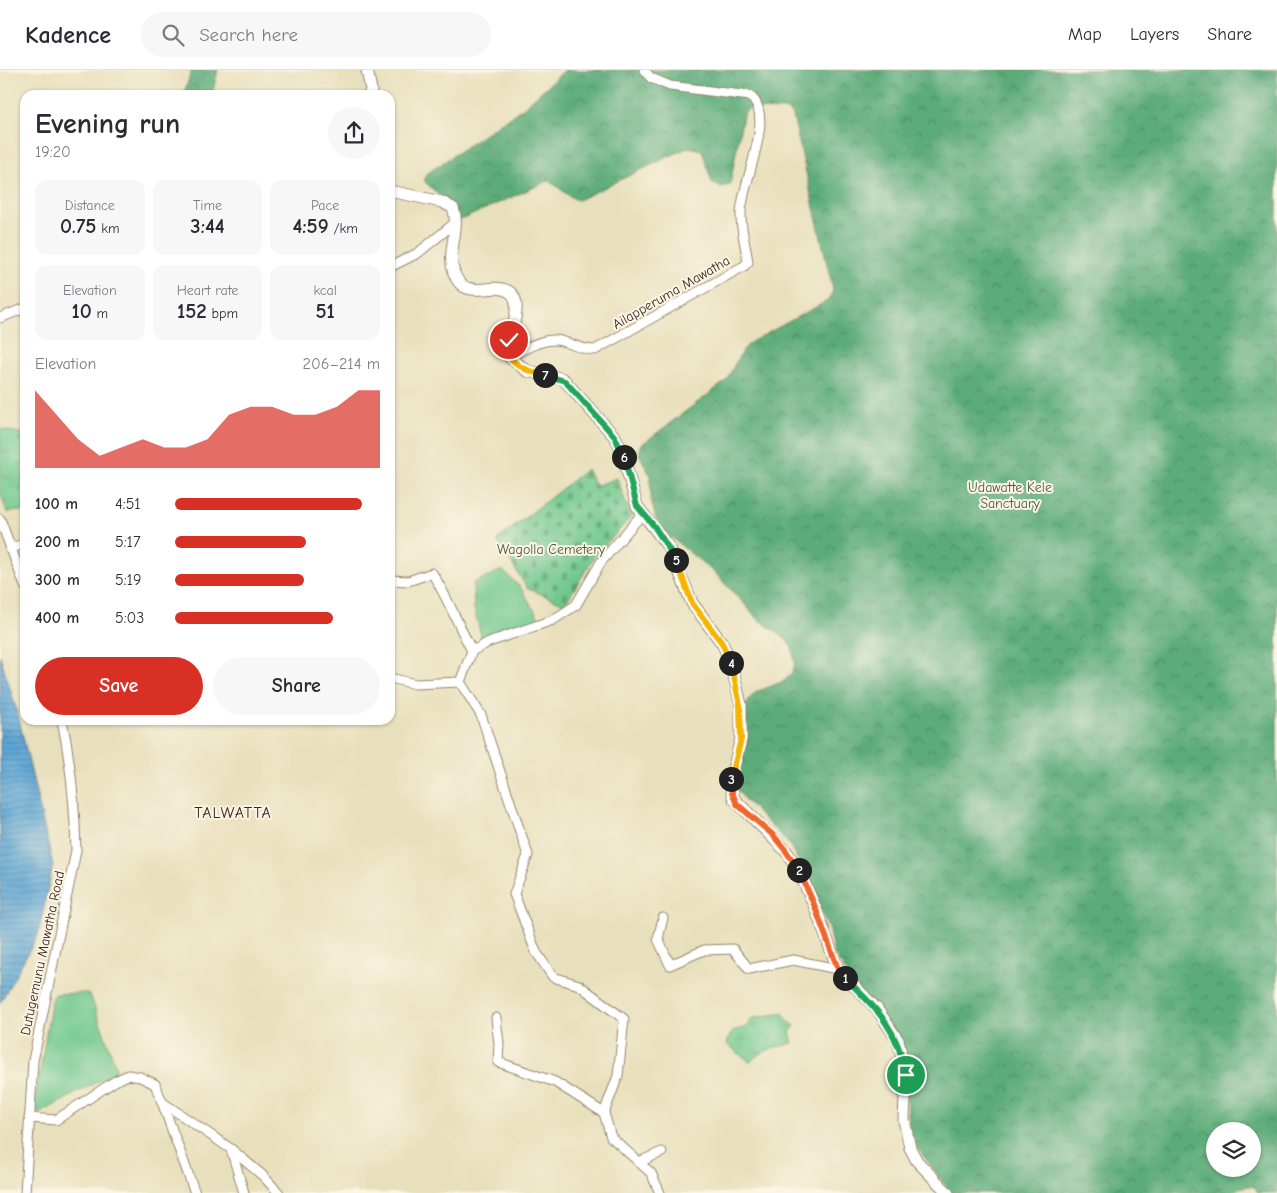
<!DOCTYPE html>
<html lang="en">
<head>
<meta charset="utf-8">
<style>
  body { margin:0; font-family:"Comic Neue",sans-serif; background:#f7f7f7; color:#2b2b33; height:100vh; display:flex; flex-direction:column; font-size:19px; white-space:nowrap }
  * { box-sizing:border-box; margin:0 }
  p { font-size:16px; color:#7c7c81 }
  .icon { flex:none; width:28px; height:28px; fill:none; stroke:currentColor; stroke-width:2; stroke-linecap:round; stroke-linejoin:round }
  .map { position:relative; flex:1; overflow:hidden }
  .details { position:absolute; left:20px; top:20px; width:375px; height:635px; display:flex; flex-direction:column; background:#fff; border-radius:15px; box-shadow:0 1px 4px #0004 }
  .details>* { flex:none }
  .buttons { position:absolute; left:1206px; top:1052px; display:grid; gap:10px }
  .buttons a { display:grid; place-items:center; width:55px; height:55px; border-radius:50%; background:#fff; box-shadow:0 1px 4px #0004; font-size:25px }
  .pin { position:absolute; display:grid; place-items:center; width:42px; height:42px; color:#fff; margin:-21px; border:2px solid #fff; border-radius:50%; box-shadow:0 1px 5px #0007 }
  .km { position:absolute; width:25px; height:25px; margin:-12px; border-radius:50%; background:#222; color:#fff; font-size:14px; line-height:25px; text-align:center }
  .round { display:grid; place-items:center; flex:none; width:52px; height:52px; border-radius:26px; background:#f7f7f7 }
  .headline { display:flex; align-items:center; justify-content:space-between; height:85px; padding:0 15px }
  h1 { font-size:28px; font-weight:700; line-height:38px }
  .metrics { display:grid; grid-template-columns:repeat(3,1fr); gap:8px; height:85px; padding:5px 15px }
  .metrics div { display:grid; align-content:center; border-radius:12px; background:#f7f7f7; text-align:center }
  .metrics b { font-size:21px; font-weight:700 }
  .metrics small { font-size:14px; font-weight:400 }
  .metrics p { font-size:14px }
  .chart { height:140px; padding:10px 15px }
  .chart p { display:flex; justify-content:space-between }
  .chart svg { width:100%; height:90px; margin-top:5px; fill:#d93025; opacity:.7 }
  .primary-button { display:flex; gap:10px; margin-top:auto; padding:10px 15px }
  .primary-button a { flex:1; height:58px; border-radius:30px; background:#d93025; color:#fff; font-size:20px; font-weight:700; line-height:58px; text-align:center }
  .primary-button a+a { background:#f7f7f7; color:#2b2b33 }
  ul { padding:0 15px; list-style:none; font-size:16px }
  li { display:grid; grid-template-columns:80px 60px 1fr; align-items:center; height:38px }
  li i { height:12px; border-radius:6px; background:#d93025 }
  header { display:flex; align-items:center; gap:30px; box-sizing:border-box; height:70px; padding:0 25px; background:#fff; border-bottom:1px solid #e1e1e2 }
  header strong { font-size:24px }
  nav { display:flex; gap:28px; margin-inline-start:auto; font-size:18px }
  .search { width:350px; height:45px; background:#f7f7f7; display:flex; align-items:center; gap:12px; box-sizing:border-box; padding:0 18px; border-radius:28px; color:#7c7c81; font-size:19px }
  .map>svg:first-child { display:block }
  .grass { fill:url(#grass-tufts); stroke:#567956 }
  .forest { fill:url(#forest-crowns); stroke:#4c6b4c; fill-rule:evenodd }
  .cemetery { fill:url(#cemetery-stones); stroke:#567956 }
  .green { fill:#70c88e; stroke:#567956 }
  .water { fill:url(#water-rules); stroke:#4c6879 }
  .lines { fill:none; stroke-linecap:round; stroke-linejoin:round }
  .minor-casing { stroke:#92856d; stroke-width:11 }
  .major-casing { stroke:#92856d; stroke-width:13 }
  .minor { stroke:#fff; stroke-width:9 }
  .major { stroke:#fff; stroke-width:11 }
  .split-1-casing { stroke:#fff; stroke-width:10 }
  .split-2-casing { stroke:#fff; stroke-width:10 }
  .split-3-casing { stroke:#fff; stroke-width:10 }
  .split-4-casing { stroke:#fff; stroke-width:10 }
  .split-5-casing { stroke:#fff; stroke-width:10 }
  .split-6-casing { stroke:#fff; stroke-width:10 }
  .split-7-casing { stroke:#fff; stroke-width:10 }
  .split-8-casing { stroke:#fff; stroke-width:10 }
  .split-1 { stroke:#22a559; stroke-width:6 }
  .split-2 { stroke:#f0652b; stroke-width:6 }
  .split-3 { stroke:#f0652b; stroke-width:6 }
  .split-4 { stroke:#f5b400; stroke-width:6 }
  .split-5 { stroke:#f5b400; stroke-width:6 }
  .split-6 { stroke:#22a559; stroke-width:6 }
  .split-7 { stroke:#22a559; stroke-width:6 }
  .split-8 { stroke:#f5b400; stroke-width:6 }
  .labels { text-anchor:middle; stroke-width:4; stroke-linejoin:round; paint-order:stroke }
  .street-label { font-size:14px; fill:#3b2a1e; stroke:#fcf5e5 }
  .park-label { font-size:14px; fill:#4b5940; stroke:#fcf5e5 }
  .quarter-label { font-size:16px; letter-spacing:1px; fill:#3b2a1e; stroke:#fcf5e5 }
</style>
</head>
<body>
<header>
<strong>Kadence</strong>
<div class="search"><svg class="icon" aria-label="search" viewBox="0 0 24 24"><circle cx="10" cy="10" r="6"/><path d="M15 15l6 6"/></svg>Search here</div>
<nav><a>Map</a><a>Layers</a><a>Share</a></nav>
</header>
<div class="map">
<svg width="1277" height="1123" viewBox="0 0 1277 1123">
  <defs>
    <pattern id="grass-tufts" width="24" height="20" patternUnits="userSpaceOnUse" patternTransform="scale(1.25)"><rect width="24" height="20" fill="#70c88e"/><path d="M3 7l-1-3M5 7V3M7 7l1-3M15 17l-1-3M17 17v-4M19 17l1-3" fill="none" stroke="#5da373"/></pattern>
    <pattern id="forest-crowns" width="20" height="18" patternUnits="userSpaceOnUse" patternTransform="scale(1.25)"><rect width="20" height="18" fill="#5cac79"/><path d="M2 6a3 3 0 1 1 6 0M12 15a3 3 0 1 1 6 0" fill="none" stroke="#4d8c63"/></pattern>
    <pattern id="cemetery-stones" width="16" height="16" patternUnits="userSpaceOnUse" patternTransform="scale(1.25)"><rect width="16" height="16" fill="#70c88e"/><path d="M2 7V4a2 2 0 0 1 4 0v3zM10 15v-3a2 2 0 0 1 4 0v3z" fill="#5da373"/></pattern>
    <pattern id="water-rules" width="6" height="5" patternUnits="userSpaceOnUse" patternTransform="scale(1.25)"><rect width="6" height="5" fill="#5da6d4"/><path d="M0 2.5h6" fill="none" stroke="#4e87ab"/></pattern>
  </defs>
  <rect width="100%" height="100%" fill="#fcf5e5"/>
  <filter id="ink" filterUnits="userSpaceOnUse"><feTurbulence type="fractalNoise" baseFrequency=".02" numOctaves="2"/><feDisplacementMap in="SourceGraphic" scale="10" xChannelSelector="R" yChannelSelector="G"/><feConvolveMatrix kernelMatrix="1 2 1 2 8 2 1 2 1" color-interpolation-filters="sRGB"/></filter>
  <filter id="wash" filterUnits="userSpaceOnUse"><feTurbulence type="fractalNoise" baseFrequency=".0096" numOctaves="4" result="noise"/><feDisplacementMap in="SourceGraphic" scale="20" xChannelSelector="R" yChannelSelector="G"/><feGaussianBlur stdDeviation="1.12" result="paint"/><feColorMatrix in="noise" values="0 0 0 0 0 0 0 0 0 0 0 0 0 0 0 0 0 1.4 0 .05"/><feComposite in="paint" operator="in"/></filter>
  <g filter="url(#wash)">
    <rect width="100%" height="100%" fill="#e8e0bc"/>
    <g class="grass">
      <polygon points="0,359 25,364 25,441 7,442 0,423"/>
      <path d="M783 943 788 951 795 956 790 962 793 973C777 977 761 980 750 992L727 974C729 963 734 959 745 958L753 948Z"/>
    </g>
    <g class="forest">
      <polygon points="192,0 218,0 212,25 184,23"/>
      <path d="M565 0H1277V1123H1258L1255 1117C1246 1116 1240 1116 1232 1123H951L916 1076 910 1065 903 987 834 884 829 862 815 821 789 774 745 730 737 719 735 707 747 674 745 638 749 629 756 622 784 611 791 604 795 594 792 578 785 568 759 550 716 504 666 463 656 449 651 430 650 405 639 384 641 375 726 311 742 281 751 272 829 230 833 220 793 46 787 40 748 39 743 45 730 115 721 117 712 113 702 80 689 77 578 130C565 126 560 116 548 111L456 152 453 138 425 112V105L524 37ZM1215 1061H1252V1099H1215Z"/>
    </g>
    <polygon class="cemetery" points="587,399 595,416 617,408 631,447 594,487 565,534 527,518 497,470"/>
    <g class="green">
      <polygon points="502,500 521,518 539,548 482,569 474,539 473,513"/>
      <polygon points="86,923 91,927 116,997 115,1002 40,1043 34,1039 52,928 56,924"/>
    </g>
    <polygon class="water" points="0,585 18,645 53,795 38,865 0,933"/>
  </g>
  <g filter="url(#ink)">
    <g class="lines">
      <defs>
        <g id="minor">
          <polyline points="390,197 418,183 456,152"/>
          <polyline points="0,248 25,238"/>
          <path d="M509 287C523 280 545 266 561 271 573 274 582 280 595 280L744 196 748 192C746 177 741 161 741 146 740 115 777 46 750 26L670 16 651 8 644 0"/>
          <polyline points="0,449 25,516"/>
          <polyline points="10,479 25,473"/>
          <path d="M390 510 408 511 432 503C448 528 458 555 472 581"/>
          <polyline points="390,608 415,614 460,612 472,581 489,572 553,550 576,535 601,492 643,443"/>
          <polyline points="460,612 481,645 528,785 514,824 536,882 553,907 579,915 624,949 618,1006 604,1043"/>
          <polyline points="663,848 658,869 670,895 704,880 733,879 749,899 793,890 838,899"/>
          <polyline points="496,948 499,974 498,992 555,1012 604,1043 611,1067 651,1103 660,1123"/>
          <polyline points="162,1032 195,1123"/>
          <polyline points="29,1048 56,1050 115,1011 128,1005 140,1007 155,1014 162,1032 231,1079 262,1105 279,1123"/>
          <polyline points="231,1079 244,1123"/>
          <polyline points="639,1092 662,1082"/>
          <path d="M25 1123 33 991 76 781C75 737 71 693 62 650"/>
        </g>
        <g id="major">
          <polyline points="367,0 371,20 369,25"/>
          <path d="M390 121 442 132 453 138C461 159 446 181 454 203 465 234 494 209 511 223 525 235 506 270 509 287L527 301 561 308 565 311 615 367 621 378 637 436 670 479 692 533 722 573 731 592 741 635V669L730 712 734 729 786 781 797 797 815 837 838 899 877 939 898 970 906 1005 904 1050 910 1078 917 1091 948 1123"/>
        </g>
      </defs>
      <use href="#minor" class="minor-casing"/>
      <use href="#major" class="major-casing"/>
      <use href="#minor" class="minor"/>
      <use href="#major" class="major"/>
    </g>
  </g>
  <g class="lines" filter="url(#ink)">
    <defs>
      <path id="split-1" d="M845 908C878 940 898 959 906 1005"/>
      <polyline id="split-2" points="799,800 815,837 838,899 845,908"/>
      <polyline id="split-3" points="731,709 732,723 737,734 773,765 786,781 799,800"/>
      <polyline id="split-4" points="731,593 740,635 741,669 731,709"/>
      <polyline id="split-5" points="676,490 692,533 722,573 731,593"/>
      <polyline id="split-6" points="624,387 637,436 654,456 676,490"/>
      <polyline id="split-7" points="545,305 565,311 615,367 624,387"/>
      <path id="split-8" d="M509 270V287C520 298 529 302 545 305"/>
    </defs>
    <use href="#split-1" class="split-1-casing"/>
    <use href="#split-2" class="split-2-casing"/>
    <use href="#split-3" class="split-3-casing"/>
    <use href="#split-4" class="split-4-casing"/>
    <use href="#split-5" class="split-5-casing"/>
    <use href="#split-6" class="split-6-casing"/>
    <use href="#split-7" class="split-7-casing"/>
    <use href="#split-8" class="split-8-casing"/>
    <use href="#split-1" class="split-1"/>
    <use href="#split-2" class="split-2"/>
    <use href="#split-3" class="split-3"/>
    <use href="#split-4" class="split-4"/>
    <use href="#split-5" class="split-5"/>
    <use href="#split-6" class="split-6"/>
    <use href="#split-7" class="split-7"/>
    <use href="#split-8" class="split-8"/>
  </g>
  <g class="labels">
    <g class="street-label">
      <text transform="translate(671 222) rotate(-30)" y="5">Ailapperuma Mawatha</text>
      <text transform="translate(42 883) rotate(-78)" y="5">Dutugemunu Mawatha Road</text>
    </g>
    <g class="park-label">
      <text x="1010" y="422">Udawatte Kele<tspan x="1010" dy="16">Sanctuary</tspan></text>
      <text x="551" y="484">Wagolla Cemetery</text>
    </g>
    <g class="quarter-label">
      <text x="233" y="748">TALWATTA</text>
    </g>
  </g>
</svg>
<div class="buttons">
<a><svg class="icon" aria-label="layers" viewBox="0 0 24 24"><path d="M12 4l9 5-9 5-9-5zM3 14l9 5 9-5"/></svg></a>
</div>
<div class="pin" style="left:906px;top:1005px;background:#1e9e55"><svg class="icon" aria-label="arrive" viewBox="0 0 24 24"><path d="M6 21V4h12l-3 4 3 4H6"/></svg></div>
<div class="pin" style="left:509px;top:270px;background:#d93025"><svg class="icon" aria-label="check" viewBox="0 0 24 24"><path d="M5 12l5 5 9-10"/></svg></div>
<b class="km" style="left:845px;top:908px">1</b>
<b class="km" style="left:799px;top:800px">2</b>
<b class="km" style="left:731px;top:709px">3</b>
<b class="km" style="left:731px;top:593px">4</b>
<b class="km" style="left:676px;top:490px">5</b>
<b class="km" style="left:624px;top:387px">6</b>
<b class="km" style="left:545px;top:305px">7</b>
<section class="details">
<div class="headline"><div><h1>Evening run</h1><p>19:20</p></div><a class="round"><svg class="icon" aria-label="share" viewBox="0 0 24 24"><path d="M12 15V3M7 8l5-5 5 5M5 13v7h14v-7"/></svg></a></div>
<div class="metrics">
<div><p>Distance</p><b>0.75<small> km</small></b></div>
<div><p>Time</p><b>3:44</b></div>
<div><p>Pace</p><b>4:59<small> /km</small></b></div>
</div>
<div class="metrics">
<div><p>Elevation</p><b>10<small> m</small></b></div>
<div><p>Heart rate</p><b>152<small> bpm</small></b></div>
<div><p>kcal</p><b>51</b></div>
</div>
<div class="chart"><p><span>Elevation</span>206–214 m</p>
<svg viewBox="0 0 160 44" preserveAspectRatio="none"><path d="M0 44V6L10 18L20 30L30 38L40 34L50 30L60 34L70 34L80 30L90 18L100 14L110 14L120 18L130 18L140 14L150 6L160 6V44z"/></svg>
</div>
<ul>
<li><b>100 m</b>4:51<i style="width:91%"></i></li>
<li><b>200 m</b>5:17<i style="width:64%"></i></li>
<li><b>300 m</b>5:19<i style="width:63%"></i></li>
<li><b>400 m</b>5:03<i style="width:77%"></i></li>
</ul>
<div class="primary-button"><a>Save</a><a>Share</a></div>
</section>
</div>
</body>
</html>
